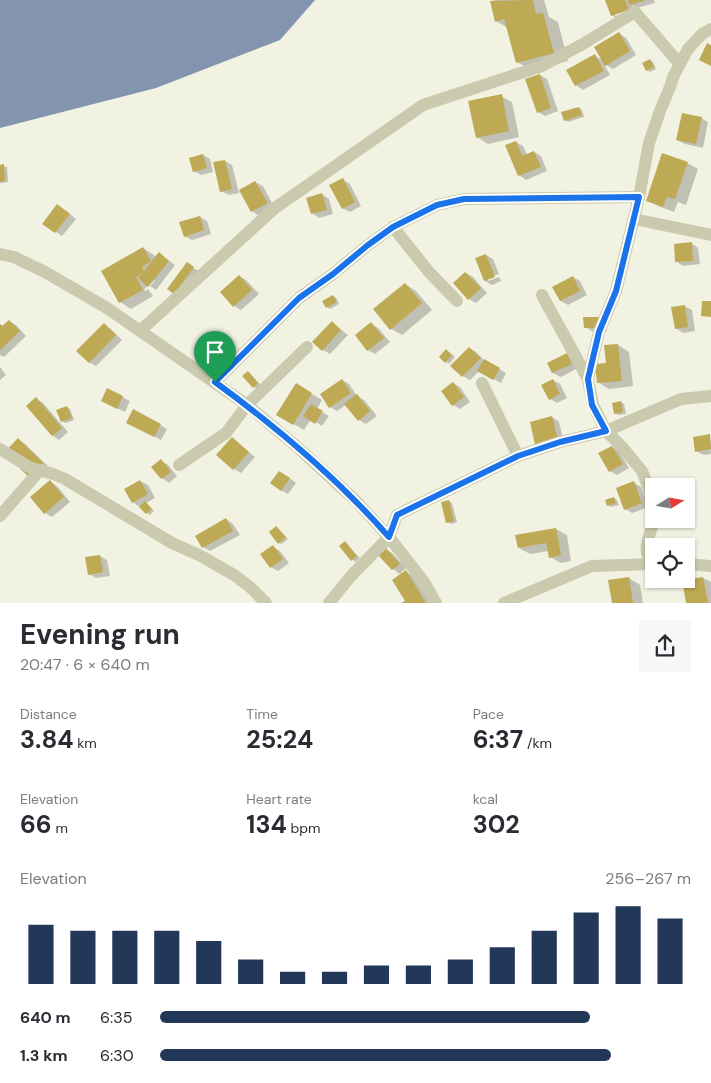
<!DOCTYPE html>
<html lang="en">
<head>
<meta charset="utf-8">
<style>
  body { margin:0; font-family:"DM Sans",sans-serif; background:#f7f7f7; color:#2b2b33; height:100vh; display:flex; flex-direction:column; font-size:19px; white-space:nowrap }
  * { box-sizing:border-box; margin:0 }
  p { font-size:16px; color:#7c7c81 }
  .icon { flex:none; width:28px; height:28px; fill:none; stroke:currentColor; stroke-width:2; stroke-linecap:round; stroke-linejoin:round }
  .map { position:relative; height:603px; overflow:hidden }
  .side { display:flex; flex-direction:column; background:#fff; flex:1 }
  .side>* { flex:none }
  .needle { width:32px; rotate:79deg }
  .controls { position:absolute; left:645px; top:478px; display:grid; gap:10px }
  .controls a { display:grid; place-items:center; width:50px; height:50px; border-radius:0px; background:#fff; box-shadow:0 1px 4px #0004; font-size:25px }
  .pin { position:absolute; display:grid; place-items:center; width:42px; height:42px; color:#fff; margin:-51px -21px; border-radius:50% 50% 50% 0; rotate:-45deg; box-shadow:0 0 5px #0007 }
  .pin .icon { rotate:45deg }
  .round { display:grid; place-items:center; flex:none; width:52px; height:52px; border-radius:0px; background:#f7f7f7 }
  .overview { display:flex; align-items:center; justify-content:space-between; height:85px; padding:0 20px }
  h1 { font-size:28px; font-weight:700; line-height:38px }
  .figures { display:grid; grid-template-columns:repeat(3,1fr); gap:8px; height:85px; padding:5px 20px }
  .figures div { display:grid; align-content:center }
  .figures b { font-size:25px; font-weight:700 }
  .figures small { font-size:14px; font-weight:400 }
  .figures p { font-size:14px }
  .chart { height:140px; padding:10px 20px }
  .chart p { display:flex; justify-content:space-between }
  .chart svg { width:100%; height:90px; margin-top:5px; stroke:#233859; stroke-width:6 }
  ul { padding:0 20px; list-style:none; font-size:16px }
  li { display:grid; grid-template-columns:80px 60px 1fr; align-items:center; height:38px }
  li i { height:12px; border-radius:6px; background:#233859 }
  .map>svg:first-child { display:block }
  .water { fill:#8294ae }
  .shadow { fill:#0003 }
  .building { fill:#bea954 }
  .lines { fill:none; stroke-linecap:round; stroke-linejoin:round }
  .street { stroke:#cacaae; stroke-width:12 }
  .route-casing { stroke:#fff; stroke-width:10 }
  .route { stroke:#1a73e8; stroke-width:6 }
</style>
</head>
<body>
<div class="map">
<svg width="711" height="603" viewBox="0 0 711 603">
  <rect width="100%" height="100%" fill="#f1f2e2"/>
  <polygon class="water" points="0,0 315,0 280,40 156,88 0,128"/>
  <g class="shadow">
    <polygon points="497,0 544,0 549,17 558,22 568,61 531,70 517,62 508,28 496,21 491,1"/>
    <polygon points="607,0 654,0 655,3 637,8 632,5 633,8 615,13 615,16 634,10 619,20 612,15"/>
    <polygon points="619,33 626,38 636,55 613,69 604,64 610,75 583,90 576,85 568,70 595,56 604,61"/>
    <polygon points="650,60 653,62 656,69 650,72 647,70"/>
    <polygon points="540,75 547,79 558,111 545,116 538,112"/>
    <polygon points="501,96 512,102 519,137 488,144 477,137"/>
    <polygon points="579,108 582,110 584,117 568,122 565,120"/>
    <polygon points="701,118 708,122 703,148 685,144 677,140"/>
    <polygon points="516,142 523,146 527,155 534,152 541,156 547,171 526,180 519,175"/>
    <polygon points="203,155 210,159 213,172 201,175 194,171"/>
    <polygon points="225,161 232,165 239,193 229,195 221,191"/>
    <polygon points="687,163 698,169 686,205 678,202 674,212 658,206 647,200"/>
    <polygon points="0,166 7,167 8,182 0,183"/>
    <polygon points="343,180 350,184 361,206 350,212 342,208"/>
    <polygon points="255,182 263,186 274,207 259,216 252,211"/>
    <polygon points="322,194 329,199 333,214 319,218 312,213"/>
    <polygon points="65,210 76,219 62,236 44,224"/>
    <polygon points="200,217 207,221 211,234 192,240 185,236"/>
    <polygon points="691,243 698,248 700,264 683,266 676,261"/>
    <polygon points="143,248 154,255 156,258 160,254 175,265 156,290 150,286 155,280 146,284 147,286 144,290 146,291 148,289 153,296 131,309 120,302 103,272"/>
    <polygon points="486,255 493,259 499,274 488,278 488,281 499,277 501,281 492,285 485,281 477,259"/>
    <polygon points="187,264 200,272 182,297 169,288"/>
    <polygon points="466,273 473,277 487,293 476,303 469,299 454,284"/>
    <polygon points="239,276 246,280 259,294 241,310 234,306 222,292"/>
    <polygon points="573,277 580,281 587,295 568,305 561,301 554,287"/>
    <polygon points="405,284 416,291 432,310 402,335 391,329"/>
    <polygon points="333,296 336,298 339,304 330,309 327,307"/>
    <polygon points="684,306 692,310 695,331 683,333 676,328"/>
    <polygon points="9,321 16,325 26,336 4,357 0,355 0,324 3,326"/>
    <polygon points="607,322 607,331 592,331 585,327"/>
    <polygon points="332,323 348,335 330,354 323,350"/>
    <polygon points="371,324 378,328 390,342 375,354 368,350"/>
    <polygon points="104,325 111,329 122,340 96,366 89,362"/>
    <polygon points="618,345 629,352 633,386 609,389 598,382"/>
    <polygon points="469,348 476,352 485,361 506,373 501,383 479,371 470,380 463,376"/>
    <polygon points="449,352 455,357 449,364 440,357"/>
    <polygon points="567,355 574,359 578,368 561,377 553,373 549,363"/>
    <polygon points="0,367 6,375 0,380"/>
    <polygon points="251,375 261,385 257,389 254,387"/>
    <polygon points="342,380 349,384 357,396 364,400 377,416 366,424 359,420 347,404 337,411 330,407"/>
    <polygon points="553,380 560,384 567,398 557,403 550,399"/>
    <polygon points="453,383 460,387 470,402 460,409 453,405"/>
    <polygon points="296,384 322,400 317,409 329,416 322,426 311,419 304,430 278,415"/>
    <polygon points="108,390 130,401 125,412 110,405"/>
    <polygon points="36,399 43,403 68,432 59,440 52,435"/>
    <polygon points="621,402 624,404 626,414 619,415 616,414"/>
    <polygon points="67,407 70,409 74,420 65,423 62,421"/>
    <polygon points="552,417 559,422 564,443 536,444"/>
    <polygon points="160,425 167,429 161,440 135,426"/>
    <polygon points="710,435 711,454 704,455 696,451"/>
    <polygon points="233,439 255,457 241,473 234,469"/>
    <polygon points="18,440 25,444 49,467 6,453"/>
    <polygon points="612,447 619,451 629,468 617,475 610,471"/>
    <polygon points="161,461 168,465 177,476 169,483 162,478"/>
    <polygon points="287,476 296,483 288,494 281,490"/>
    <polygon points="140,481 148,485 155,498 146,503 154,511 150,515 133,502"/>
    <polygon points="50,482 57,486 70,502 52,517 45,513"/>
    <polygon points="634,483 641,487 649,507 632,513 625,509"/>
    <polygon points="614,498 617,500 619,505 611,507 608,505"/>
    <polygon points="449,501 452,503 457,522 451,524 448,522"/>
    <polygon points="226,519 233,524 240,535 210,551 203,547"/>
    <polygon points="276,527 288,539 282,544 279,543"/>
    <polygon points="556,529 567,535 571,561 561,563 550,557 549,551 530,554 519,548"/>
    <polygon points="345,543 360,558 355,562 341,547"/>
    <polygon points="273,547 280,551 289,563 278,571 271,567"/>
    <polygon points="385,549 392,553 406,568 400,574 393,569 379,554"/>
    <polygon points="100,556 107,560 110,576 96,578 89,574"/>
    <polygon points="406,572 417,578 433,603 403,603 406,601"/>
    <polygon points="629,578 640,585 643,603 613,603"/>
    <polygon points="703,578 711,582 711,603 687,603"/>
  </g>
  <g class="building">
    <polygon points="533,0 536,14 543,13 554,53 516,63 504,19 495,22 490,1"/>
    <polygon points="605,0 625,0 629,10 611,16"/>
    <polygon points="628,0 644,0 644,1 629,5"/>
    <polygon points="619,32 630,51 605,66 594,47"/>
    <polygon points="707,43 711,45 711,66 699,60"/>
    <polygon points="595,54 604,71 575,86 566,70"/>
    <polygon points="650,59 654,67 646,71 642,63"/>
    <polygon points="540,74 551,108 537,113 525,79"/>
    <polygon points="502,94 509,131 476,138 468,101"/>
    <polygon points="579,107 582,115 564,121 561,112"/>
    <polygon points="682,113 702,117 696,144 676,140"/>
    <polygon points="516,141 522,156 534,151 541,167 518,176 505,145"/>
    <polygon points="662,153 688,162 675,199 667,197 663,207 646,201"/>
    <polygon points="203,154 207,168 193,172 189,158"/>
    <polygon points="225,160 232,189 220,192 213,162"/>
    <polygon points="4,164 5,181 0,182 0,165"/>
    <polygon points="343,178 355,202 342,209 329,185"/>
    <polygon points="255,181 268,203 251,212 239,190"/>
    <polygon points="322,193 327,210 311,214 306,198"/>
    <polygon points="57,204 70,214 55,233 42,224"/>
    <polygon points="200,216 204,230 184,237 179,222"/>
    <polygon points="692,242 693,261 675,262 674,244"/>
    <polygon points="143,247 151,261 142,267 144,271 159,252 169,261 148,287 138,278 142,274 136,277 143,290 119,303 101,271"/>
    <polygon points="486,254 495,277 484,281 475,258"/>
    <polygon points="187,262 194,267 174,294 167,289"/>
    <polygon points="465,272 481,288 468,300 453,283"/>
    <polygon points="239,275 252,290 233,307 220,292"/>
    <polygon points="573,276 580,291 560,301 552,287"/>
    <polygon points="405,283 422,303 390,330 373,309"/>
    <polygon points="333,295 337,302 326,308 322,301"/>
    <polygon points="702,301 711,301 711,317 701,316"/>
    <polygon points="685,305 688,327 675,329 671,307"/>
    <polygon points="583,317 600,317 600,328 584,328"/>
    <polygon points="9,320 20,331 0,350 0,324 2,326"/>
    <polygon points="332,321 341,330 322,351 312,342"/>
    <polygon points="371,322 384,338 367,351 355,335"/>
    <polygon points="104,323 116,335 89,363 76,351"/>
    <polygon points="618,344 622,381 597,383 595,364 606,363 604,345"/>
    <polygon points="469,347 481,358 462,377 450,366"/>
    <polygon points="446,349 452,355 445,363 439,357"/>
    <polygon points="567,353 572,364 552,373 547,363"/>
    <polygon points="484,359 500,368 493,380 477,371"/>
    <polygon points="248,371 258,383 253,388 242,376"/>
    <polygon points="342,379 351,393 329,408 320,394"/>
    <polygon points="553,379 560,394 549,400 541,385"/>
    <polygon points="453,382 464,397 452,406 441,391"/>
    <polygon points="296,383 312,393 293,425 276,415"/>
    <polygon points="107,388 123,396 117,409 101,401"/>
    <polygon points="357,394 370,411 358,421 344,404"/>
    <polygon points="36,397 62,428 52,436 26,406"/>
    <polygon points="621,401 623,412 614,414 612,403"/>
    <polygon points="311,404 323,411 315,424 303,416"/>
    <polygon points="67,406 72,418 61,422 56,410"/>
    <polygon points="133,409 161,424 154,437 126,423"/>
    <polygon points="552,416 558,439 535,445 530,422"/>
    <polygon points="710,434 711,449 695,452 693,437"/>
    <polygon points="232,437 249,452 233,470 216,455"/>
    <polygon points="18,438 43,463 29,477 4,453"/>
    <polygon points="612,446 623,464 609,472 598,453"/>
    <polygon points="161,459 171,472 161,479 151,467"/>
    <polygon points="279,471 290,478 281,491 270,483"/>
    <polygon points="50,480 64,497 44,514 30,497"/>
    <polygon points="140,480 148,494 132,503 124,489"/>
    <polygon points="634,481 642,503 624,510 616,488"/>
    <polygon points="614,497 616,503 607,506 605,500"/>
    <polygon points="449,500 454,521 446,523 441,502"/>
    <polygon points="145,501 152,509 146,514 139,507"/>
    <polygon points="226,518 233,531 202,548 195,536"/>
    <polygon points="276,526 286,537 278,544 269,532"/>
    <polygon points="556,528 561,555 549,558 546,543 518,548 515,535"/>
    <polygon points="345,541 357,556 351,561 339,546"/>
    <polygon points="273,545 283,559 270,568 260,554"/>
    <polygon points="385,547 400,564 392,570 377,554"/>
    <polygon points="100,555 103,572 88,575 85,557"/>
    <polygon points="406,570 426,603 401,603 405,601 392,580"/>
    <polygon points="629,577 633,603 612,603 608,580"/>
    <polygon points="703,577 708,603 686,603 682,580"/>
  </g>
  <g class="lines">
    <g class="street">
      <polyline points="634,219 711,235"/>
      <polyline points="393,227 429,272 457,301"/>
      <polyline points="0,254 14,257 45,272 107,308 247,405 295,445 356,501 389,537 424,582 436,603"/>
      <polyline points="542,295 588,379"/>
      <polyline points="140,331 275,208 423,105 542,66 583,44 635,12 679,63"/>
      <polyline points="215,382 299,298 333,274 368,245 393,227 437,205 464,199 639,197"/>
      <polyline points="482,383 518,456"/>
      <polyline points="0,449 29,467 53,474 65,479 172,543 201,556 234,575 250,587 266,603"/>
      <polyline points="179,465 226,433 247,405 307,347"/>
      <polyline points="654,502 642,471 623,448 606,431 593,405 588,379 599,332 616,291 639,197 649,143 660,111 670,87 674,75 688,49 702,34 711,29"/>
      <polyline points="0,516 40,470"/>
      <path d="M654 562C639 554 651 531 655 519"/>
      <polyline points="686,564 711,566"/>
      <polyline points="329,603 351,576 389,537 397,515 518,456 560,442 606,431 681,399 711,396"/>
      <polyline points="504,603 592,566 654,564"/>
    </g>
  </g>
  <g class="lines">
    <defs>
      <path id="route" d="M639 197 616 291 599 332 588 379 592 405 606 431 560 442 518 456 397 515 389 537C338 479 278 428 215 382L299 298 333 274 368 245 393 227 437 205 464 199Z"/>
    </defs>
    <use href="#route" class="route-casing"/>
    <use href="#route" class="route"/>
  </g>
</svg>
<div class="controls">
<a><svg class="needle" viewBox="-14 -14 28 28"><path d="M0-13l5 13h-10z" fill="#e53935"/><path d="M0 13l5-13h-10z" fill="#7c7c81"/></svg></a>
<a><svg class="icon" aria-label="locate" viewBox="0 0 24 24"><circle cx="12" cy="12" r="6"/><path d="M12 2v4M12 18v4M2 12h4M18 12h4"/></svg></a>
</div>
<div class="pin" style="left:215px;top:382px;background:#1e9e55"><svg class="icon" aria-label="arrive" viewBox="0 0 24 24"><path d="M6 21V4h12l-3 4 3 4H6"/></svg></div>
</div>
<section class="side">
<div class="overview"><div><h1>Evening run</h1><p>20:47 · 6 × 640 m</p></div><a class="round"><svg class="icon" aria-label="share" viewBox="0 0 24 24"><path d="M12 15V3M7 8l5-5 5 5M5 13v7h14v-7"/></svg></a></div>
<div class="figures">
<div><p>Distance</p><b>3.84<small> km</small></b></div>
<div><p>Time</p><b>25:24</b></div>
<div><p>Pace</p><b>6:37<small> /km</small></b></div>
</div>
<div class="figures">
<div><p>Elevation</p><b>66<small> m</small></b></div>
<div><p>Heart rate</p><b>134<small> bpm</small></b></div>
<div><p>kcal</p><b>302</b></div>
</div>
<div class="chart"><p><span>Elevation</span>256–267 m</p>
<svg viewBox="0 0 160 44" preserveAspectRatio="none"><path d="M5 44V15M15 44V18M25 44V18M35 44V18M45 44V23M55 44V32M65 44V38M75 44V38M85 44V35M95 44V35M105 44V32M115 44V26M125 44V18M135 44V9M145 44V6M155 44V12"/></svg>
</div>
<ul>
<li><b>640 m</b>6:35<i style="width:81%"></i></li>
<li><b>1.3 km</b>6:30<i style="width:85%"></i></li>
</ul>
</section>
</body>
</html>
